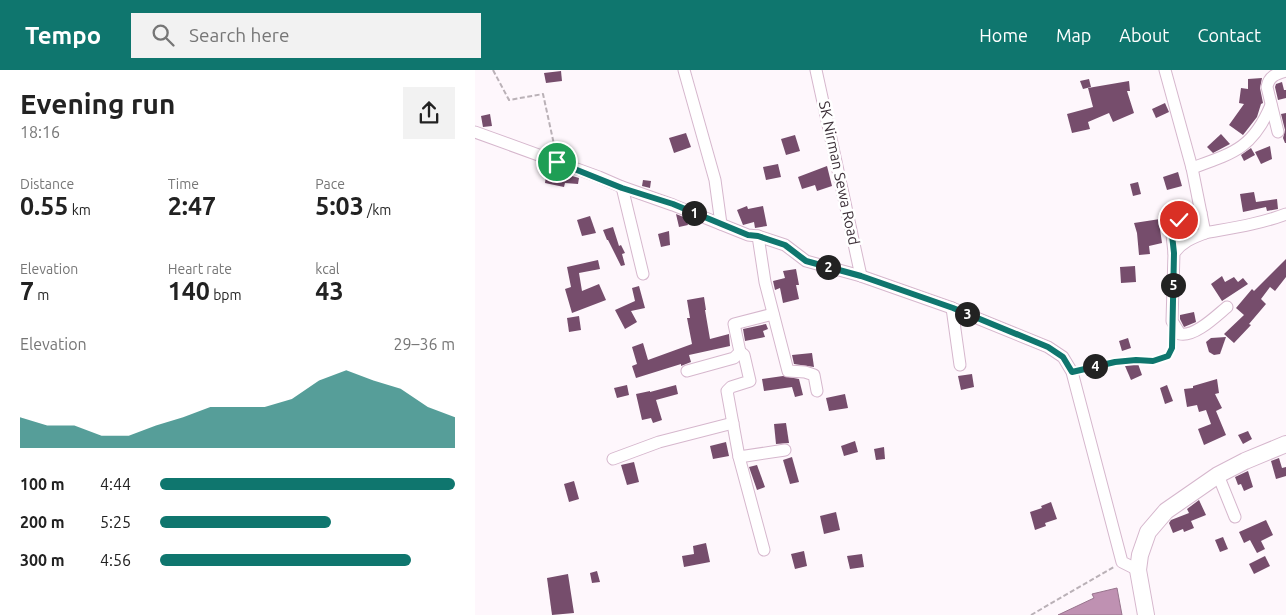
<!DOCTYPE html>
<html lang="en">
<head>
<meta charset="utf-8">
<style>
  body { margin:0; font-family:Ubuntu,sans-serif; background:#f2f2f2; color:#222; height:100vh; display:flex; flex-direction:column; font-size:19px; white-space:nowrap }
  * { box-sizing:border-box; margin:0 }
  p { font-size:16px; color:#767676 }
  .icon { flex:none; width:28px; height:28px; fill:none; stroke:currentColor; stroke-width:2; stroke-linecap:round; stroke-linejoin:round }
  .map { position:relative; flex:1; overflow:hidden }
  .drawer { display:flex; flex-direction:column; background:#fff; width:475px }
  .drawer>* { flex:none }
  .pin { position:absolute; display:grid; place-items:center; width:42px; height:42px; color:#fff; margin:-21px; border:2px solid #fff; border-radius:50%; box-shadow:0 1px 5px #0007 }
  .km { position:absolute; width:25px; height:25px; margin:-12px; border-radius:50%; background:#222; color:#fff; font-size:14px; line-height:25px; text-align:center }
  .round { display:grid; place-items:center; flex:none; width:52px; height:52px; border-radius:0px; background:#f2f2f2 }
  .head { display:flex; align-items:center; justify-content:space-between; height:85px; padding:0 20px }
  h1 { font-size:28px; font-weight:600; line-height:38px }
  .figures { display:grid; grid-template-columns:repeat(3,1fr); gap:8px; height:85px; padding:5px 20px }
  .figures div { display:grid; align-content:center }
  .figures b { font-size:25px; font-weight:600 }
  .figures small { font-size:14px; font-weight:400 }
  .figures p { font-size:14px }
  .chart { height:140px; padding:10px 20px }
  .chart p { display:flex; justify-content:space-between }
  .chart svg { width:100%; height:90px; margin-top:5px; fill:#0f766e; opacity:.7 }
  ul { padding:0 20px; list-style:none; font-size:16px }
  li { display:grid; grid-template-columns:80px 60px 1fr; align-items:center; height:38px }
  li i { height:12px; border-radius:6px; background:#0f766e }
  header { display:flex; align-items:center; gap:30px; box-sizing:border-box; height:70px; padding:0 25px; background:#0f766e; color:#fff }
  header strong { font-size:24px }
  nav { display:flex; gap:28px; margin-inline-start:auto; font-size:18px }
  .search { width:350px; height:45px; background:#f2f2f2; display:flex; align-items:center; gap:12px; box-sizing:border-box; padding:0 18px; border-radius:0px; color:#767676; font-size:19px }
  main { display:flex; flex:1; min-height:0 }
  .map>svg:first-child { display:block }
  .water { fill:#bf91b2; stroke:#98748d }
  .building { fill:#764d6c }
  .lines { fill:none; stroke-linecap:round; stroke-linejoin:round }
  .street-casing { stroke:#d6b7cd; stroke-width:13 }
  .secondary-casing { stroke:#d6b7cd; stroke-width:18 }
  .path { stroke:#bab1b7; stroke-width:2; stroke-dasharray:5 2.5; stroke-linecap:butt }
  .street { stroke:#fff; stroke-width:11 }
  .secondary { stroke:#fff; stroke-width:16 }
  .route-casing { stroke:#fff; stroke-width:10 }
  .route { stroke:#0f766e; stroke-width:6 }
  .labels { text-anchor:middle; stroke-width:5; stroke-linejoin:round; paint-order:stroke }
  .street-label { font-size:15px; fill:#3c3038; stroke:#fff }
</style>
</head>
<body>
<header>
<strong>Tempo</strong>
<div class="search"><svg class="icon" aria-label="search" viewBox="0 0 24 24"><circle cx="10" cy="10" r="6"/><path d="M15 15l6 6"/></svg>Search here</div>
<nav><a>Home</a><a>Map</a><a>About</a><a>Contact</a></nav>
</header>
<main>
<section class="drawer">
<div class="head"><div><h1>Evening run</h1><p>18:16</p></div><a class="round"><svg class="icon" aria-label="share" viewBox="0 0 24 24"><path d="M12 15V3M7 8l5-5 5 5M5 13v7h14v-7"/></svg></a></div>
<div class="figures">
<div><p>Distance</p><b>0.55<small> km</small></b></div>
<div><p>Time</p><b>2:47</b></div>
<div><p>Pace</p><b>5:03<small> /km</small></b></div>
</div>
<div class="figures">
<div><p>Elevation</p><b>7<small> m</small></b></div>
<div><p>Heart rate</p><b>140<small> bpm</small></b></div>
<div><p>kcal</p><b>43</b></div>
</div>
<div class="chart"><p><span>Elevation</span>29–36 m</p>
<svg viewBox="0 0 160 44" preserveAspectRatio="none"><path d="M0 44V29L10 33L20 33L30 38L40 38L50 33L60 29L70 24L80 24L90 24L100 20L110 11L120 6L130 11L140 15L150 24L160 29V44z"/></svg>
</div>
<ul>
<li><b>100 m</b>4:44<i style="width:100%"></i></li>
<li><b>200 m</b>5:25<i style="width:58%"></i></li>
<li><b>300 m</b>4:56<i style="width:85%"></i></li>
</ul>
</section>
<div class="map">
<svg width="811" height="545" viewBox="0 0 811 545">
  <rect width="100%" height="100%" fill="#fef7fc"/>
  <polygon class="water" points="642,518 647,545 583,545 619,528 617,524"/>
  <g class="building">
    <polygon points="86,1 87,11 71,13 69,3"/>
    <polygon points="787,8 785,18 788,33 786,34 782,47 768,65 754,55 769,34 764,33 766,18 773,19 773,9"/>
    <polygon points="614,9 616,17 608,19 605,11"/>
    <polygon points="654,11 655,21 652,21 659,43 638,52 634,43 613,52 615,59 597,63 592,44 618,37 613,18"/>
    <polygon points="807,12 809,20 811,20 811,28 803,30 800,17 801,14"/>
    <polygon points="690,33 694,42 681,48 677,39"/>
    <polygon points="811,43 811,73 810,73 808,68 810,60 806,44"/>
    <polygon points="15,44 17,56 8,57 6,46"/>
    <polygon points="211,63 216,77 199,83 194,68"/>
    <polygon points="746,64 755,74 738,83 732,77"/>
    <polygon points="320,65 325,81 311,85 306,69"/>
    <polygon points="86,75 96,77 94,86 84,84"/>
    <polygon points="795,76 797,89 786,94 780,82"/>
    <polygon points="776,78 780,85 769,91 766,85"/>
    <polygon points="303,94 306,107 291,110 288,97"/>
    <polygon points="352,96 357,116 342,121 340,115 327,119 323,107"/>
    <polygon points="80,101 104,108 103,114 90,113 89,117 70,113 71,105 79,107"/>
    <polygon points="703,102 707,116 692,120 688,107"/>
    <polygon points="168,110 176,111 175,118 167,116"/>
    <polygon points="663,112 666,124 658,126 655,114"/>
    <polygon points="779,122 781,132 802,129 803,139 792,141 791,137 768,142 765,124"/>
    <polygon points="272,136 273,139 288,136 292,156 280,158 279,152 268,155 262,140"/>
    <polygon points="201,144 211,148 213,155 204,157"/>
    <polygon points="115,146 121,163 107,166 102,150"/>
    <polygon points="685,149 687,159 685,159 687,173 674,176 675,184 664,185 662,163 659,153"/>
    <polygon points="138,157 144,176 146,175 150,183 147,184 150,195 146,196 133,170 132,170 128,160"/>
    <polygon points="194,161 195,175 186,177 183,164"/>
    <polygon points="811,189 811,207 800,221 795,217 786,229 791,234 774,254 776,255 759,273 749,264 769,245 761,238 777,219 779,221"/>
    <polygon points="123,190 125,199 104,203 107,221 124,214 131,230 97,243 90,219 96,217 92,197"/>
    <polygon points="660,196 661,212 646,213 645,197"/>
    <polygon points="321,199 324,215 321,215 324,229 308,233 305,218 300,220 298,211 310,208 308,201"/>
    <polygon points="747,206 750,212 759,207 763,212 768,208 773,214 747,231 736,214"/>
    <polygon points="164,216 170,238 156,241 162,252 150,259 140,240 160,231 157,218"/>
    <polygon points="229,227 231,240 230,240 235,269 254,264 255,276 214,285 216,292 206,296 206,294 161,308 157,296 162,294 157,277 168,273 173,290 217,274 212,248 215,248 212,230"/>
    <polygon points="719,242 721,252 709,257 705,249 705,245"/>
    <polygon points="104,246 106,260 94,262 92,248"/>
    <polygon points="291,254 293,259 288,261 290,267 270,271 268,259"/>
    <polygon points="751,267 745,284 739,285 734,282 731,272 736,268"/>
    <polygon points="653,268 656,278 647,281 644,271"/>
    <polygon points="337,283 339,297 319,294 317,285"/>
    <polygon points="662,291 667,305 656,310 650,296"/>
    <polygon points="497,304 499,317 486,320 483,306"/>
    <polygon points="308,306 324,309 328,325 320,327 317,317 289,321 287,309"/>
    <polygon points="742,309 744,323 740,324 747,338 741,341 751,365 729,375 723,359 736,354 731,340 724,342 722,335 712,337 709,319 718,318 718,316"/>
    <polygon points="152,315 154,325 142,328 139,318"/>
    <polygon points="201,315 203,324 181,330 187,350 178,353 176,348 167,350 161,324 175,321 175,322"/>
    <polygon points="692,315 698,331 690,334 685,318"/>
    <polygon points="370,324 373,338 354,341 351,328"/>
    <polygon points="311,353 314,373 301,374 299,354"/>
    <polygon points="773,361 777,369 768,374 763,365"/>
    <polygon points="380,371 383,382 369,386 366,376"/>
    <polygon points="251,372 254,386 238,389 235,376"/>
    <polygon points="409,377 410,389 401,390 399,379"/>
    <polygon points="317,387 324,412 315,414 308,390"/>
    <polygon points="804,388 807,398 811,397 811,406 801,409 796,391"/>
    <polygon points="159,392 164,412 152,415 146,395"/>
    <polygon points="282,395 290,417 282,420 274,397"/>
    <polygon points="773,401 778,417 769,421 766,414 763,415 760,407"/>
    <polygon points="99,411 104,429 94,432 89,414"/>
    <polygon points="724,430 731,445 716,451 719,458 709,462 708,459 698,463 694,453 696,450 714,443 712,439"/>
    <polygon points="576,432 582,449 570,453 571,456 560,460 555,442 567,438 566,436"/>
    <polygon points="361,442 365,460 349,464 345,446"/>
    <polygon points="791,450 798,465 786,471 790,479 782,483 775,470 769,473 764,462"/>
    <polygon points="748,467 753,479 745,482 740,470"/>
    <polygon points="231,473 235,492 209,497 207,486 219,484 218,476"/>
    <polygon points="329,481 332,496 320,499 316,484"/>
    <polygon points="387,484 389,497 375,499 372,486"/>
    <polygon points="790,486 795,496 779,504 774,494"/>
    <polygon points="122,501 125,512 117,513 115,503"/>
    <polygon points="93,504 99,543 77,545 72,508"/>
  </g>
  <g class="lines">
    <defs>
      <g id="street">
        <polyline points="209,0 240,110 246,154"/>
        <polyline points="341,0 386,206"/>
        <path d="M690 0 717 98 730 163C717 168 707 172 699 183L697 251 705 264C720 267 741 246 752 237"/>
        <polyline points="0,62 124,107 147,117 198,135 273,165 283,166 310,175 331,191 386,206 477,238 573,277 588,287 597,302 647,492 663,500"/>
        <path d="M803 62 792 17C794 6 801 4 811 1"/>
        <path d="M717 98C759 83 778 78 796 35"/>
        <polyline points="147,117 168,204"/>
        <path d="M730 163C757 158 785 154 811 144"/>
        <polyline points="283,166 290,212 313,301 330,302 339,305 342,321"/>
        <polyline points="699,183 696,156 698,153 726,143"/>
        <polyline points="477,238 485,295"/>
        <polyline points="265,282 269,285 275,311 256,317 252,321 264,387 289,480"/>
        <polyline points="212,301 259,288 265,282 259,254 298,244"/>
        <polyline points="264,387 310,380"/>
        <polyline points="138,389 184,372 258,353"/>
        <polyline points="743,405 760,447"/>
      </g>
      <polyline id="secondary" points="671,545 663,500 665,485 673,462 691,441 743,405 770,391 811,374"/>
    </defs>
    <use href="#street" class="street-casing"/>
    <use href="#secondary" class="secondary-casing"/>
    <g class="path">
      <polyline points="18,0 34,30 68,24 80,79"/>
      <polyline points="607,299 661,290 678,291 693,286 697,277 697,270"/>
      <polyline points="556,545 639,497"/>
    </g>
    <use href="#street" class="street"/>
    <use href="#secondary" class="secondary"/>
  </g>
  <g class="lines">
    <defs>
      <polyline id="route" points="82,92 147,118 198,134 273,165 283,166 310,175 331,191 386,206 478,238 573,277 588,287 597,302 640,292 661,290 678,291 693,286 697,278 699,183 696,156 698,153 704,150"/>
    </defs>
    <use href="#route" class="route-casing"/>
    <use href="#route" class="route"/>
  </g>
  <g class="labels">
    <g class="street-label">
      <text transform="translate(364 103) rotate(78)" y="5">SK Nirman Sewa Road</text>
    </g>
  </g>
</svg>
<div class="pin" style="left:82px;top:92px;background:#1e9e55"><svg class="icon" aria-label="arrive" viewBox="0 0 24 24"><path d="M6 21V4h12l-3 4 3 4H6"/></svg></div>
<div class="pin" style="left:704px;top:150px;background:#d93025"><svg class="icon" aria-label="check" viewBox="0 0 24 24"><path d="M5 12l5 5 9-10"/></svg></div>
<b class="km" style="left:219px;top:143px">1</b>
<b class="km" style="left:353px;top:197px">2</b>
<b class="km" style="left:492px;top:244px">3</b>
<b class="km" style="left:620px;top:296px">4</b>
<b class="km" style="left:698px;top:215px">5</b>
</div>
</main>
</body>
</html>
